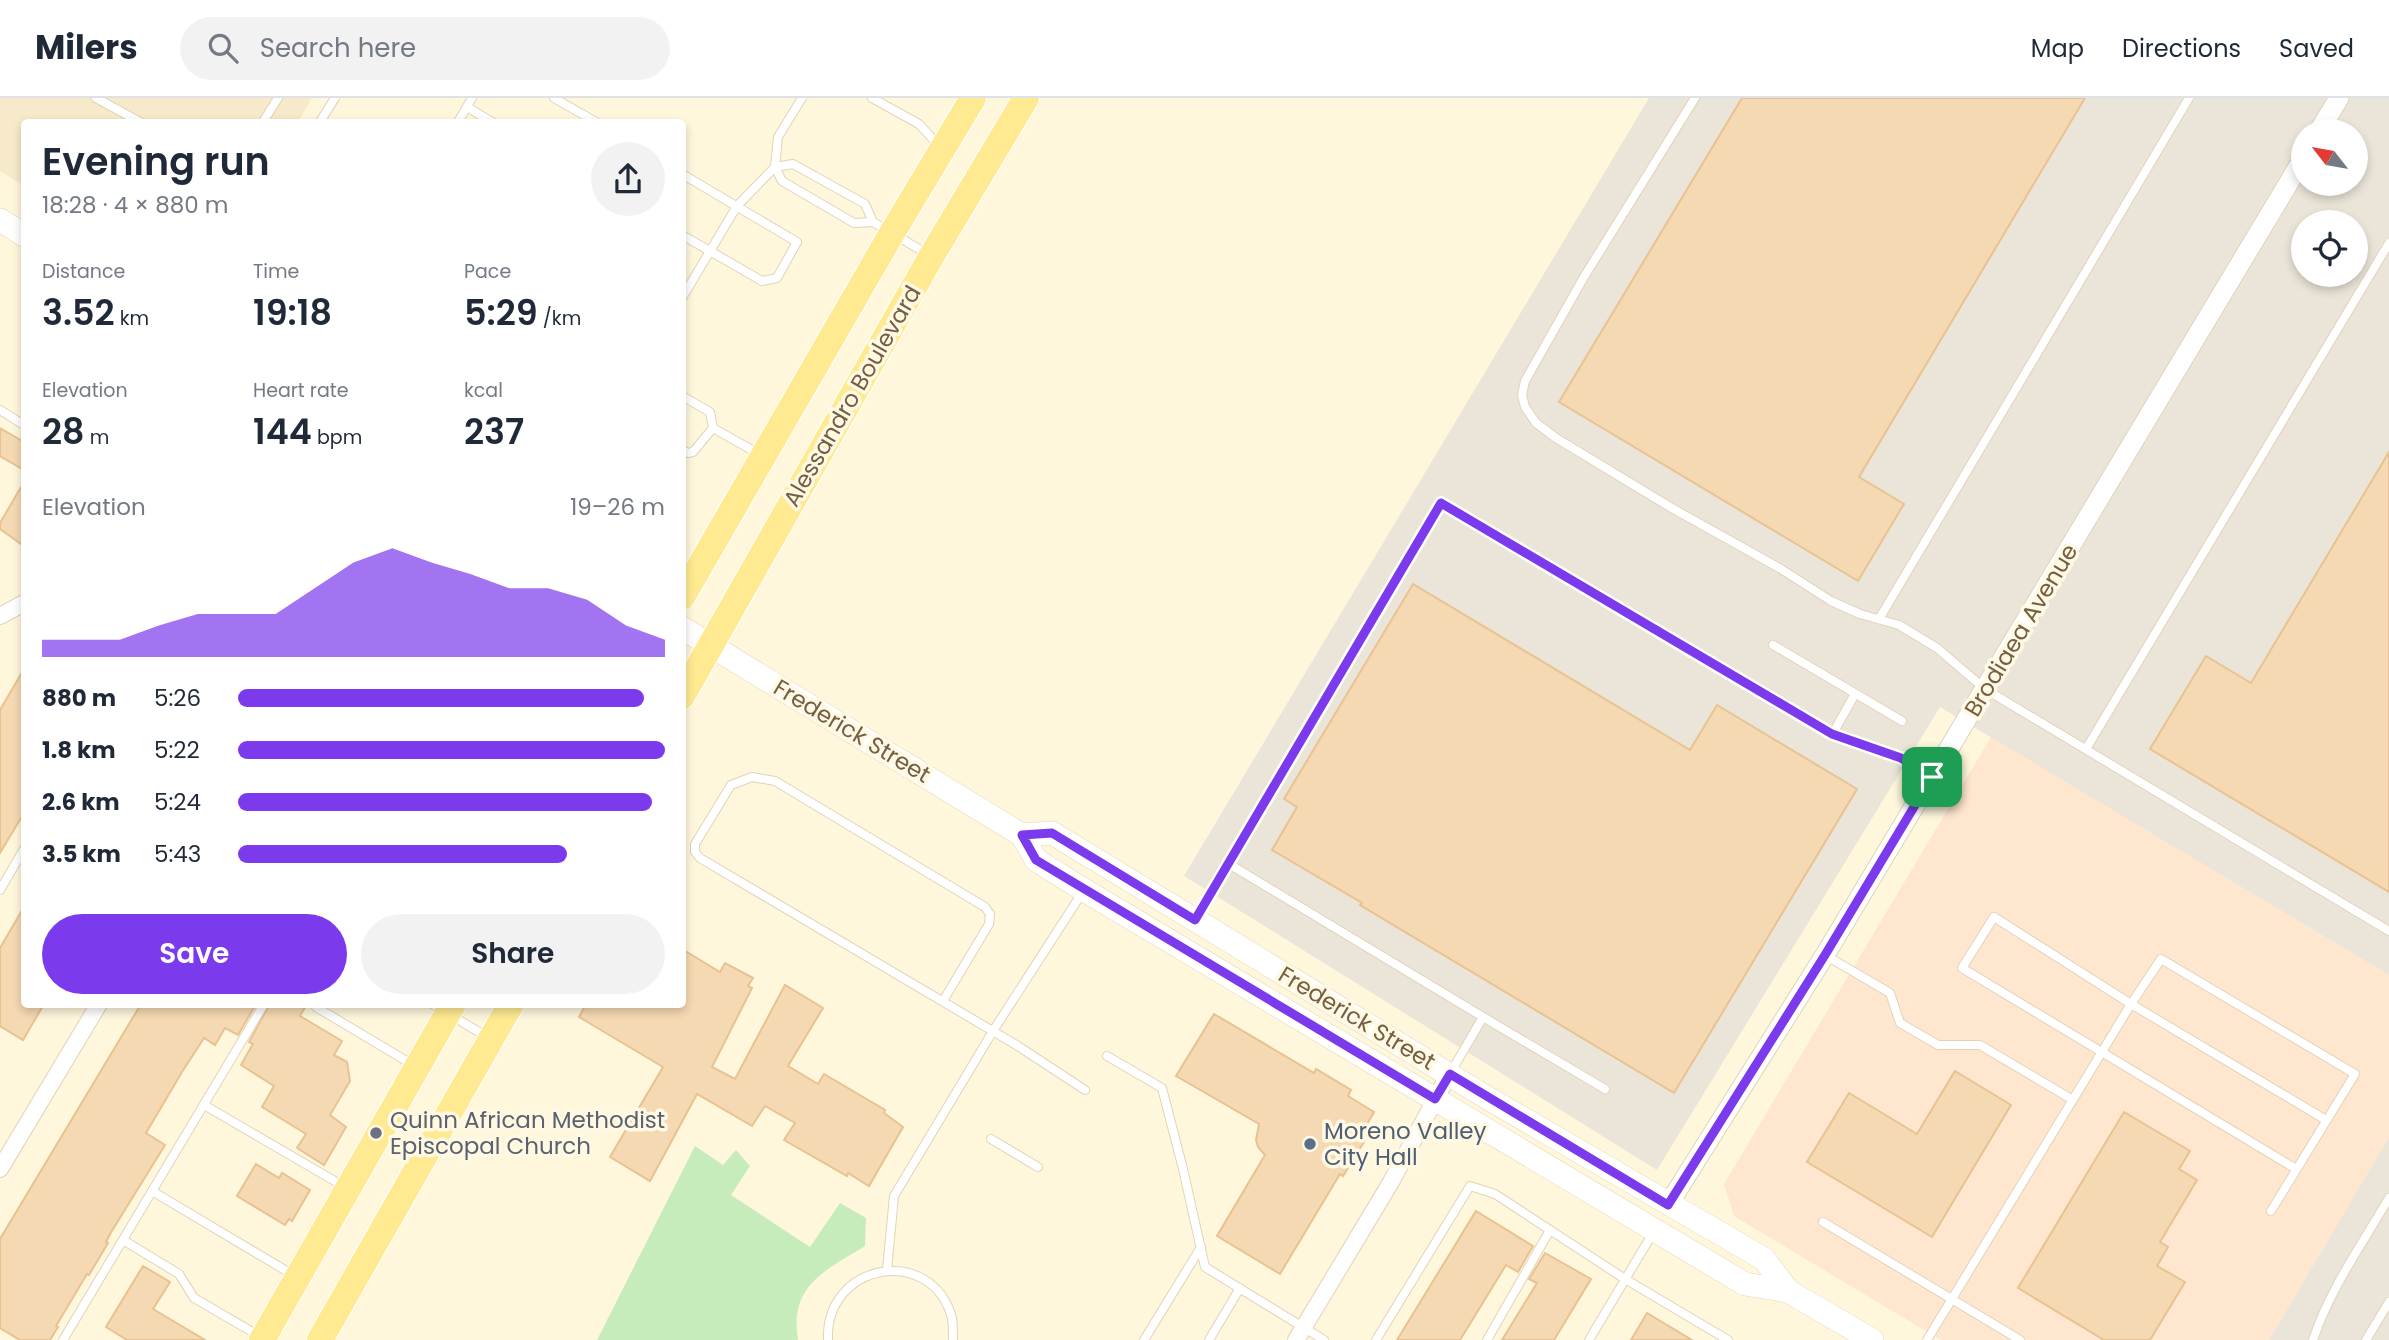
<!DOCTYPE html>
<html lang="en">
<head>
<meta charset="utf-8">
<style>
  body { margin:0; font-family:Poppins,sans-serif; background:#f2f2f3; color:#1f2937; height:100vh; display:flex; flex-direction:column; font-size:26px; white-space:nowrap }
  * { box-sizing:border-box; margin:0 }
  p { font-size:23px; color:#747a83 }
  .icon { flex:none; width:38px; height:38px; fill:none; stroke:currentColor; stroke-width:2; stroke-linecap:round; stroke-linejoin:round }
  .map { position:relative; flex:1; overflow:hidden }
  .drawer { position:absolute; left:21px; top:21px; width:665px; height:889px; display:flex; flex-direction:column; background:#fff; border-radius:7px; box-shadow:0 4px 10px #0003 }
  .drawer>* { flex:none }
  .needle { width:46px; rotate:301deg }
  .buttons { position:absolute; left:2291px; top:21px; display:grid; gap:14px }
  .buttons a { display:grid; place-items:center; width:77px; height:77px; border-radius:50%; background:#fff; box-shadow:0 4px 10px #0003; font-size:35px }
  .pin { position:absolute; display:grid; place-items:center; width:60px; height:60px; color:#fff; margin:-30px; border-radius:14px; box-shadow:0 4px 10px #0006 }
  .round { display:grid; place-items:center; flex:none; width:74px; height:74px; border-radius:37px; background:#f2f2f3 }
  .overview { display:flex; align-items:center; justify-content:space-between; height:119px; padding:0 21px }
  h1 { font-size:38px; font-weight:600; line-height:52px }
  .stats { display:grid; grid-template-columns:repeat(3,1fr); gap:10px; height:119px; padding:7px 21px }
  .stats div { display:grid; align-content:center }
  .stats b { font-size:35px; font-weight:600 }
  .stats small { font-size:19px; font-weight:400 }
  .stats p { font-size:19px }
  .chart { height:196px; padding:14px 21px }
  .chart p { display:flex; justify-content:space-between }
  .chart svg { width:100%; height:126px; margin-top:7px; fill:#7c3aed; opacity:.7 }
  .button { display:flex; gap:14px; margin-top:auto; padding:14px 21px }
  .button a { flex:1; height:80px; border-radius:42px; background:#7c3aed; color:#fff; font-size:28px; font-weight:600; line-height:80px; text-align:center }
  .button a+a { background:#f2f2f3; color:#1f2937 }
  ul { padding:0 21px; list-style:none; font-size:23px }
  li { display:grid; grid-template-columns:112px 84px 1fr; align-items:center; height:52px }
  li i { height:18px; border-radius:9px; background:#7c3aed }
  header { display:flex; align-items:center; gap:42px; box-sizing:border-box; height:98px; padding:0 35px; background:#fff; border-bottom:2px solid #e0e1e3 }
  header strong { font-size:33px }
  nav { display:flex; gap:38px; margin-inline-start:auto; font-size:24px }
  .search { width:490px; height:63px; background:#f2f2f3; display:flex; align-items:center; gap:18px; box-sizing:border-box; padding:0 24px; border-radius:38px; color:#747a83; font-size:26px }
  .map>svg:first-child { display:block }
  .residential { fill:#f6eaca }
  .commercial { fill:#ffe6cf }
  .industrial { fill:#ebe5d9; fill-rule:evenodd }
  .green { fill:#c5ecba }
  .building { fill:#f5d9b2; stroke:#e9c291; stroke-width:2 }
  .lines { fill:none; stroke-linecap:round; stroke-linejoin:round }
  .service-casing { stroke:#e2d3b8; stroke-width:10 }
  .minor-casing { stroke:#e2d3b8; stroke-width:18 }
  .tertiary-casing { stroke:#e2d3b8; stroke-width:21 }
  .secondary-casing { stroke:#e8d6b5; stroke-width:24 }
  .primary-casing { stroke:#fff; stroke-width:28 }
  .service { stroke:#fff; stroke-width:8 }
  .minor { stroke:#fff; stroke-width:16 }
  .tertiary { stroke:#fff; stroke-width:19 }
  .secondary { stroke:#fff; stroke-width:23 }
  .primary { stroke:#ffea92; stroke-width:26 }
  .route-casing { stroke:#fff; stroke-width:14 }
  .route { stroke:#7c3aed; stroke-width:9 }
  .worship-dot { fill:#6b7280; stroke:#fff9e4; stroke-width:2.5 }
  .service-dot { fill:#5c6f8a; stroke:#fff9e4; stroke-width:2.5 }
  .labels { text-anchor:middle; stroke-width:7; stroke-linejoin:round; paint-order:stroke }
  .street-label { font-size:23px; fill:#745e44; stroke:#fff9e4 }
  .worship-label { font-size:23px; fill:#5b616d; stroke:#fff9e4; text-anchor:start }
  .service-label { font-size:23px; fill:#4e5e75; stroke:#fff9e4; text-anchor:start }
</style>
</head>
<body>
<header>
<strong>Milers</strong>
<div class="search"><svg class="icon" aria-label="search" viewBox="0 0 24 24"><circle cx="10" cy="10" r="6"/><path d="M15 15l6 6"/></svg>Search here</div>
<nav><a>Map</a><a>Directions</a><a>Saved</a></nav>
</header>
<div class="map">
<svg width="2389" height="1242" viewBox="0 0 2389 1242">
  <rect width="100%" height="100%" fill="#fef7dc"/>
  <polygon class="residential" points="0,0 312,0 298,24 24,24 24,88 0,73"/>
  <polygon class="commercial" points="1991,639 2389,877 2389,1039 2269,1242 1941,1242 1734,1118 1724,1086"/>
  <g class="industrial">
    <path d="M1649 0H2389V877L1940 609 1657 1072 1184 778ZM2303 33H2356V86H2303ZM2303 124H2356V177H2303Z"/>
    <polygon points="2389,1039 2389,1242 2269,1242"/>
  </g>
  <path class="green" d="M695 1048 723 1067 736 1052 750 1068 731 1097 810 1149 840 1105 866 1120 865 1148C824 1173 789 1188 798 1242H597Z"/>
  <g class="building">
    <polygon points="1742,0 2085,0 1859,379 1904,406 1858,483 1559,304"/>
    <polygon points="0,330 24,344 24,372 0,358"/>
    <polygon points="2389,354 2389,794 2150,651 2206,558 2251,585"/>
    <polygon points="24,384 24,448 0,431 0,425"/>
    <polygon points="1413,486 1690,652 1717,607 1857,691 1674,995 1360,807 1362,805 1272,752 1297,709 1284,701"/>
    <polygon points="24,571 24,715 0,755 0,612"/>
    <polygon points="24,809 24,906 44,906 23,942 0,928 0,850"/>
    <polygon points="682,851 720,874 725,865 753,880 748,888 752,890 712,969 735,981 785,887 823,910 788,968 818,986 824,976 885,1012 884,1015 903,1029 869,1088 848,1075 847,1078 784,1042 795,1025 765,1008 752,1028 697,996 650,1083 610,1059 663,969 579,919 586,906 682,906"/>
    <polygon points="141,906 256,906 238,937 225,930 215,947 204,940 182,974 146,1035 165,1047 110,1136 106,1144 108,1145 89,1177 87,1176 56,1228 58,1229 50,1242 20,1242 0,1230 0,1141"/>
    <polygon points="270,906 307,906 300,918 342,943 334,957 347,964 350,983 330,1017 346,1029 324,1067 297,1050 306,1036 262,1009 274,988 241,967 253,946 249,944"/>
    <polygon points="1214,916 1314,975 1316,971 1351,992 1348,998 1374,1014 1359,1040 1364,1044 1343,1078 1340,1076 1280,1176 1217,1138 1265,1057 1258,1049 1256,1042 1259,1026 1176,978"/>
    <polygon points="1955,973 2011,1007 1932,1139 1807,1064 1849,995 1917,1036"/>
    <polygon points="2124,1014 2190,1053 2179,1071 2197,1082 2160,1144 2168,1149 2157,1168 2185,1184 2150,1242 2104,1242 2018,1190"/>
    <polygon points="256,1066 279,1080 282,1075 310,1092 292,1123 289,1121 285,1127 237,1098"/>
    <polygon points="1476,1113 1533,1148 1518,1174 1506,1167 1460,1242 1397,1242"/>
    <polygon points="1545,1155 1591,1181 1554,1242 1502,1242 1537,1185 1529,1181"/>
    <polygon points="143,1168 170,1184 153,1211 205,1242 127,1242 106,1229"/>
    <polygon points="1647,1215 1692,1242 1631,1242"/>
  </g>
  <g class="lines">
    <defs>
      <g id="service">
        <polyline points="96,0 140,24"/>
        <polyline points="554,0 596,24"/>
        <polyline points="872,0 919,26 940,49"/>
        <polyline points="1695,0 1584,179 1525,283 1522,297 1525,309 1536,325 1556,340 1670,409 1781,471 1831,503 1860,516 1899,527 1937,550 1985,591 2389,833"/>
        <polyline points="467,9 492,24"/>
        <polyline points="263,24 278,0"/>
        <polyline points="320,24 335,0"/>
        <polyline points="458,24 472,0"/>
        <polyline points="775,69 793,66 865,106 873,124 929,157"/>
        <polyline points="775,69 782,83 854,125 873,124"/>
        <polyline points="682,76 797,144 777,180 762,183 682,137"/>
        <polyline points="682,200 737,108 775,69 778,39 802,0"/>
        <polyline points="682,298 710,314 713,330"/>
        <polyline points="0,312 24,327"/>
        <polyline points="682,352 688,355 693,354 713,330 759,356"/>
        <polyline points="1879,521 2189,0"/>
        <polyline points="1773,547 1902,623"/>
        <polyline points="1832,637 1855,596"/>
        <polyline points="2086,651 2389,145"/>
        <polyline points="0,792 24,751"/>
        <polyline points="1196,821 1229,766"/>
        <polyline points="1825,857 1890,895 1900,925 1938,947 1980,947 2073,1002"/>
        <polyline points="943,903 989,826 990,816 985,809 775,683 752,679 731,687 695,746 695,754 700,760 1018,948 1085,992"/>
        <polyline points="432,906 489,940"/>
        <polyline points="316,909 415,968"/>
        <polyline points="1483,919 1605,991"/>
        <polyline points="1107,958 1162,990 1183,1071 1205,1169 1324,1242"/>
        <polyline points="1451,974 1483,919 1229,766 1441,406 1832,637 1901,660 1931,678"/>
        <polyline points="204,1007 345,1089"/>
        <polyline points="991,1041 1038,1069"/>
        <polyline points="2296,1071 1962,870 1994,819 2131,906 2326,1022"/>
        <polyline points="152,1093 295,1178"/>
        <polyline points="1823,1124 2020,1242"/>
        <polyline points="123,1142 179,1176 194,1200 261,1239"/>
        <polyline points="887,1172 894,1098 993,933 1082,795"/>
        <polyline points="63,1242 264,906"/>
        <path d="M828 1242C825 1164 932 1146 952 1220 953 1227 953 1235 953 1242"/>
        <polyline points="1144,1242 1201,1149"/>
        <polyline points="1209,1242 1240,1190"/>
        <polyline points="1376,1242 1470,1088 1495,1096 1625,1181 1728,1242"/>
        <polyline points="1487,1242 1550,1132"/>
        <polyline points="1589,1242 1654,1133"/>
        <polyline points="1927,1242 2131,906 2161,861 2355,976 2271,1113"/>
        <path d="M2313 1242C2330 1191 2362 1146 2389 1100"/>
        <polyline points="2366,1242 2389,1204"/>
      </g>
      <g id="minor">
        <polyline points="0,518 24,505"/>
        <polyline points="0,1071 99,906"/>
        <polyline points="1296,1242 1391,1084 1449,976"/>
      </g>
      <g id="tertiary">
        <polyline points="2319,33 2339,0"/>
        <polyline points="1668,1107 1825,857 2303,61"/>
      </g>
      <g id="secondary">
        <polyline points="0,122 24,137"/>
        <polyline points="682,530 1022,737 1036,762 1084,792 1745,1186 1788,1193 1872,1242"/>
        <polyline points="1022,737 1052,735 1486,999 1764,1161 1788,1193"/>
      </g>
      <g id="primary">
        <polyline points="682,499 892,135 973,0"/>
        <polyline points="682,598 931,159 1026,0"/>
        <polyline points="262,1242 453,906"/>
        <polyline points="320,1242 511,906"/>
      </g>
    </defs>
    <use href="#service" class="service-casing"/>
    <use href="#minor" class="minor-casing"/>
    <use href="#tertiary" class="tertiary-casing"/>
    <use href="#secondary" class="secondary-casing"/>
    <use href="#primary" class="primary-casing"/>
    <use href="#service" class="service"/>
    <use href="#minor" class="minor"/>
    <use href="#tertiary" class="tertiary"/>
    <use href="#secondary" class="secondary"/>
    <use href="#primary" class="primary"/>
  </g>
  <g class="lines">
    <defs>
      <polygon id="route" points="1441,405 1832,636 1901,660 1932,679 1825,857 1668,1107 1450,976 1435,1001 1036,762 1022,737 1052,735 1195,822"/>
    </defs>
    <use href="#route" class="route-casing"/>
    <use href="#route" class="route"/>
  </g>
  <circle class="worship-dot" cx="376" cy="1035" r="7"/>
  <circle class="service-dot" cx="1310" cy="1046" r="7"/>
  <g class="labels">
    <g class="street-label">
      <text transform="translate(852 298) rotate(-60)" y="8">Alessandro Boulevard</text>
      <text transform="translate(2021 532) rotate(-59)" y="8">Brodiaea Avenue</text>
      <text transform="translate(852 633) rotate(31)" y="8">Frederick Street</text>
      <text transform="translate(1357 920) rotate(31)" y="8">Frederick Street</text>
    </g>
    <g class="worship-label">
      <text x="390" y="1030">Quinn African Methodist<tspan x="390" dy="26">Episcopal Church</tspan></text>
    </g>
    <g class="service-label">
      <text x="1324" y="1041">Moreno Valley<tspan x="1324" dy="26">City Hall</tspan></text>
    </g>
  </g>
</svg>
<div class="buttons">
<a><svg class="needle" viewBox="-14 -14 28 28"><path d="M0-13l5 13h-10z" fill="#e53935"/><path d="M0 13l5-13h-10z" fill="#747a83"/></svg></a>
<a><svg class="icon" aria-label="locate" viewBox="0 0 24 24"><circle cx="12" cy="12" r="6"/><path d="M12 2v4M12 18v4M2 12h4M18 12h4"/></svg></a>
</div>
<div class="pin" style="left:1932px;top:679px;background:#1e9e55"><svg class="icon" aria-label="arrive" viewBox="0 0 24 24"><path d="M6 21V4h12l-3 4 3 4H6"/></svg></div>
<section class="drawer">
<div class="overview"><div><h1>Evening run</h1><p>18:28 · 4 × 880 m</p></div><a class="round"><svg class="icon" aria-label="share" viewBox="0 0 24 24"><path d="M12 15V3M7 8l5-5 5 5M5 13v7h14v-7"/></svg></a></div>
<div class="stats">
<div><p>Distance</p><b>3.52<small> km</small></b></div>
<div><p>Time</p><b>19:18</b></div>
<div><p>Pace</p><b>5:29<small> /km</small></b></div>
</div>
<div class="stats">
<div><p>Elevation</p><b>28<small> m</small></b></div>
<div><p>Heart rate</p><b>144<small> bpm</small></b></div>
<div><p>kcal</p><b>237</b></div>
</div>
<div class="chart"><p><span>Elevation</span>19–26 m</p>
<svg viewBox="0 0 160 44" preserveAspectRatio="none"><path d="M0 44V38L10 38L20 38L30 33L40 29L50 29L60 29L70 20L80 11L90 6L100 11L110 15L120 20L130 20L140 24L150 33L160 38V44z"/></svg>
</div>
<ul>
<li><b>880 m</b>5:26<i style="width:95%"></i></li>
<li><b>1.8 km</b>5:22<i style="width:100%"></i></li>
<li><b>2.6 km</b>5:24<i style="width:97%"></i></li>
<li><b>3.5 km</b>5:43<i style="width:77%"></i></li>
</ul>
<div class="button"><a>Save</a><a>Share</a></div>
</section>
</div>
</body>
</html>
